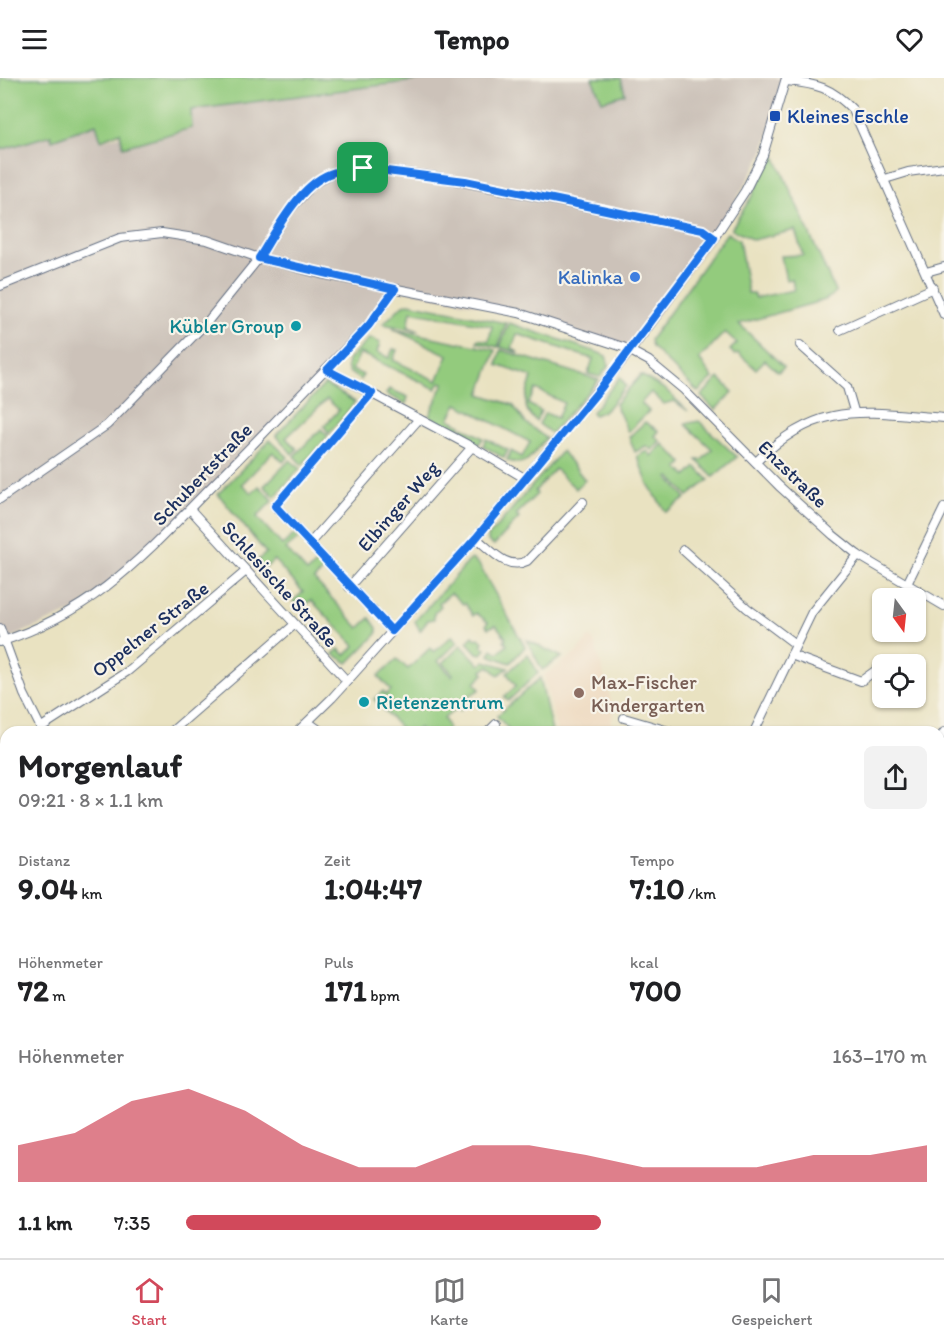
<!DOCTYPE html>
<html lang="de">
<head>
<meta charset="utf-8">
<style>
  body { margin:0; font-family:Itim,sans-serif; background:#f2f2f2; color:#202124; height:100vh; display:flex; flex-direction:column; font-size:22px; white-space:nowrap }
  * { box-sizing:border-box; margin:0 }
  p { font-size:20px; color:#757577 }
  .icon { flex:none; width:33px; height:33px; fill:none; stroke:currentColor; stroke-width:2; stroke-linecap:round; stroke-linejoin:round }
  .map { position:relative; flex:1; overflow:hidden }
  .drawer { position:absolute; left:0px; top:648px; width:945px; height:532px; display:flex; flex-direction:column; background:#fff; border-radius:18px 18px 0 0; box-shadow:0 2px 4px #0004 }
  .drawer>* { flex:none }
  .needle { width:39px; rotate:165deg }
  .buttons { position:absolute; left:872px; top:510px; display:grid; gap:12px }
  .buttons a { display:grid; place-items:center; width:54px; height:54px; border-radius:9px; background:#fff; box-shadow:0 2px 4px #0004; font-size:30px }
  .pin { position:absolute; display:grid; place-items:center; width:51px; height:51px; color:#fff; margin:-26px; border-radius:12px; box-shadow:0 3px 9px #0006 }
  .round { display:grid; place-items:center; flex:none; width:63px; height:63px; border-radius:9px; background:#f2f2f2 }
  .headline { display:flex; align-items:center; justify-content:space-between; height:102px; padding:0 18px }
  h1 { font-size:33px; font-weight:700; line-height:45px }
  .figures { display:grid; grid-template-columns:repeat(3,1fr); gap:9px; height:102px; padding:6px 18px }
  .figures div { display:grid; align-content:center }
  .figures b { font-size:30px; font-weight:700 }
  .figures small { font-size:16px; font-weight:400 }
  .figures p { font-size:16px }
  .chart { height:168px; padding:12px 18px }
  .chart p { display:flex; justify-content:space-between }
  .chart svg { width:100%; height:108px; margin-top:6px; fill:#d1495b; opacity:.7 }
  ul { padding:0 18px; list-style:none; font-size:20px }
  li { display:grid; grid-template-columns:96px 72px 1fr; align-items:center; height:45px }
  li i { height:15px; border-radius:8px; background:#d1495b }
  header { display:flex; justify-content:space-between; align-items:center; height:78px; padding:0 18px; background:#fff; font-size:27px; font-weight:700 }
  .menu { display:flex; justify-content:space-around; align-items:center; height:84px; border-top:2px solid #e0e0e0; background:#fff; font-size:16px; color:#757577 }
  .menu a { display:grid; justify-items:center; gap:3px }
  .menu .on { color:#d1495b }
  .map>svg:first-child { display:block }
  .built { fill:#edd7bb }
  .industrial { fill:#ccc2b9 }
  .green { fill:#93cb7d; stroke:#577d6e; stroke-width:1.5 }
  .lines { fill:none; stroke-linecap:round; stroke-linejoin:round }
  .minor-casing { stroke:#636e81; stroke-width:10 }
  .minor { stroke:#fff; stroke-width:8 }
  .route-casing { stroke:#fff; stroke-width:12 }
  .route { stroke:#1a73e8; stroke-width:8 }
  .transit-dot { fill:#1a4fb4; stroke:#f7f3e8; stroke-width:2 }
  .shop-dot { fill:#3f7fe0; stroke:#f7f3e8; stroke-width:2 }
  .culture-dot { fill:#0f9aa8; stroke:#f7f3e8; stroke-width:2 }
  .education-dot { fill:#8d6e63; stroke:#f7f3e8; stroke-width:2 }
  .labels { text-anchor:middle; stroke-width:4.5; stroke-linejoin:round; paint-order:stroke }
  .transit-label { font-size:20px; fill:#164399; stroke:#f7f3e8; text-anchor:start }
  .shop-label { font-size:20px; fill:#366cbe; stroke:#f7f3e8; text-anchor:end }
  .culture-label { font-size:20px; fill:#0d838f; stroke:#f7f3e8; text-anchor:end }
  .street-label { font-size:20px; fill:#1b2f5e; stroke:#f7f3e8 }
  .education-label { font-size:20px; fill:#785e54; stroke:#f7f3e8; text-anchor:start }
</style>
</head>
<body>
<header><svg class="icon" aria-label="menu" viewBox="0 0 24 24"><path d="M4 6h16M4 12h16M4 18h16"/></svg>Tempo<svg class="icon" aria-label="heart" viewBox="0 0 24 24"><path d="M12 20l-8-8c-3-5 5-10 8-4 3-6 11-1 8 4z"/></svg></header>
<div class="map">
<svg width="944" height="1180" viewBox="0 0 944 1180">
  <rect width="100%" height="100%" fill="#f7f3e8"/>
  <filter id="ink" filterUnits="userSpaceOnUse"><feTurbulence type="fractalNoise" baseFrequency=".0167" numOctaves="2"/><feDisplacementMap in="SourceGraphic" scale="12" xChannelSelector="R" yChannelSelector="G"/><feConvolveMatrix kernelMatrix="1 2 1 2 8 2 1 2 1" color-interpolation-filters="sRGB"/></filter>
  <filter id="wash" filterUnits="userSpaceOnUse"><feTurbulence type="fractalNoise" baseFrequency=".008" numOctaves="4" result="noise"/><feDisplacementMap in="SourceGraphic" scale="24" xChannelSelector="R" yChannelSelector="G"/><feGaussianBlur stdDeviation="1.35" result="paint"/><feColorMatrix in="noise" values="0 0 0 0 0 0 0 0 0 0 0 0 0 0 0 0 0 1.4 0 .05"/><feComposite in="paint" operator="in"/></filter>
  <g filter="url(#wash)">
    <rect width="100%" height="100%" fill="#e9e2c1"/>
    <polygon class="built" points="589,559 594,562 614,633 608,654 557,654 544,597 576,575"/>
    <polygon class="industrial" points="441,0 788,0 762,77 714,160 631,272 519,235 395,211 382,230 171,452 75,532 0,564 0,72 51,57 53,62 97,46 101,63 120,57 123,70 192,51 191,32"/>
    <g class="green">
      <polygon points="0,0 436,0 191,32 192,50 123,69 120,54 101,62 96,46 52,62 51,57 0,72"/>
      <polygon points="592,0 621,0 625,16 602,23"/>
      <polygon points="771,77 775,78 836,215 825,222 739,246 784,289 778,294 765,282 756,291 738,275 735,277 730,272 737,265 725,254 699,281 713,300 698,314 652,269 650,262 727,155 739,162 748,215 753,215 755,220 794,212 792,201 786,202 781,178 803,177 795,152 753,162 731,151 752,118"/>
      <polygon points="409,225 506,245 498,269 477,264 478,261 489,263 492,248 411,233 408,249 419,253 383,246 402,228"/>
      <polygon points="509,245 597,274 606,278 609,287 600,299 588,296 593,281 517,256 512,270 519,275 500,269"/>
      <path d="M393 251 496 272 480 316 513 327 525 344 546 360C533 375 527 392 507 382L511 373 522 379 530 364 457 326 449 341 461 347 457 354 429 338 444 305 440 304 436 311 360 275 352 292 363 297 361 302 350 295 347 289 348 282 370 260 380 265 377 274 389 280 393 271 397 272 393 282 437 303 448 277Z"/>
      <path d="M501 272 599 302 551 355 539 346 545 335 557 340 564 325 536 311 528 326 541 333 536 343C519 329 527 317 532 299L497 287Z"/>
      <polygon points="641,297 666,312 688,333 674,323 664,326 651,314 641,325 649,333 628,354 615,326"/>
      <polygon points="620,299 626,308 606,332 594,337 592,334"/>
      <polygon points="719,300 733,314 715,332 701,318"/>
      <polygon points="325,306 355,324 329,356 324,348 339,332 327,321 286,360 297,371 292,376 276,357"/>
      <polygon points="389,311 408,319 406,326 386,316"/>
      <polygon points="699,343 737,379 713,399 697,382 702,382 712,371 685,346"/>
      <polygon points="645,344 659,353 655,358 660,363 652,372 646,368 635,374 629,359"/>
      <polygon points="463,349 483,360 479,366 460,355"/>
      <polygon points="321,351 328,358 302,387 294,378"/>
      <polygon points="486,361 508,372 504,380 483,368"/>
      <polygon points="270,362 288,379 283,384 273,374 242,406 252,415 259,408 273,422 257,439 282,467 294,457 298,461 286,471 307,494 319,484 326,491 314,501 359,550 370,540 377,550 377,556 348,585 333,576 339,571 345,577 355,568 311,522 301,531 293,523 303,514 274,482 264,491 255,485 266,475 218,416"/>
      <polygon points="663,366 683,385 678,390 687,398 696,389 709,402 688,418 670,399 668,400 686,420 666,434 648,406 637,378 647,373 651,378"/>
      <polygon points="562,373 585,402 576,411 555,391 535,413 537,416 516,437 519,440 494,467 488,463 488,459"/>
      <polygon points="290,382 300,390 275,419 264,408"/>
      <polygon points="471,481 478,485 525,569 510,585 489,577 492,571 498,575 507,567 504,562 506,560 496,547 488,550 486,547 488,544 476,535 473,538 465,525 463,526 451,515 439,525 441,528 434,535 434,541 428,542 420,553 415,543"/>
      <polygon points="452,558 458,564 438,583 452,598 453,596 443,585 461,567 480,587 485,583 508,590 498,597 489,588 482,593 484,596 475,605 480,611 468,619 460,633 457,631 444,640 448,649 446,654 422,654 419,650 415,654 404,654 374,621 383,613 386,617 391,612 378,598 397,581 408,591 430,570 434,574"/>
      <polygon points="473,558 476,561 479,560 483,564 481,567 486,571 482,576 477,575 467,564"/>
      <polygon points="527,562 562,579 542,592"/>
      <polygon points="528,576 538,595 508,623 504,619 516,608 507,595"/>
      <polygon points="540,600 552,654 511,654 497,638"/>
    </g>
  </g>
  <g filter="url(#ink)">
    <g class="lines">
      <defs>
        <g id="minor">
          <path d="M786 3C817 6 831 9 853 32L944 237"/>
          <polyline points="885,101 908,94 944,89"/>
          <polyline points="926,194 944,189"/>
          <polyline points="0,208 120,160 162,155 207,162 259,180 321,196 519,235 623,269 649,283 684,312 779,408 833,457 858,477 944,528"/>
          <polyline points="840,252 933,210"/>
          <polyline points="800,267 847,309 854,333"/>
          <polyline points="327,292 472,369 526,401"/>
          <polyline points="372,315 275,428 392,553"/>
          <path d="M756 384C819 321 864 334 944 340"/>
          <polyline points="0,421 107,347 208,243 259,180 288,134 313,106 334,94 363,90 438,99 703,152 714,160"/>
          <polyline points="190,431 347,603"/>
          <path d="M476 460C491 472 507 493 527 483L583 424"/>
          <polyline points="310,465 419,341"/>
          <polyline points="683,472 747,530 795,566"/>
          <polyline points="907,506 944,430"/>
          <polyline points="349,509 472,369"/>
          <polyline points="0,550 24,616 43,654"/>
          <path d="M0 564C96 533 142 479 210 410 264 356 316 300 369 247L395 211"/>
          <polyline points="791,577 861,603 879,590"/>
          <polyline points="624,640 672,654"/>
          <polyline points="308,644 322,654"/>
          <polyline points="40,650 128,593 246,493"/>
          <polyline points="171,654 294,547"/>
          <polyline points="297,654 332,620 476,460 631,272 714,160 745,113 763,77 786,0"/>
          <polyline points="488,654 496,646"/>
          <polyline points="754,654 812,534 858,477"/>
          <polyline points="939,662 944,654"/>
          <polyline points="0,809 6,817"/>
          <polyline points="939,888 944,891"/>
          <polyline points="939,942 944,930"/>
          <polyline points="0,945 6,931"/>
          <polyline points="939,982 944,984"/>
          <polyline points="0,1086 6,1099"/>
          <polyline points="0,1113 6,1110"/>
          <polyline points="38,1174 41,1180"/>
          <polyline points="212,1174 216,1180"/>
          <polyline points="380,1174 384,1180"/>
          <polyline points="568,1174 574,1180"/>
          <polyline points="668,1174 674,1180"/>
          <polyline points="879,1174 897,1180"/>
          <polyline points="345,1180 351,1174"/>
          <polyline points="452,1180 459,1174"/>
          <polyline points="733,1180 738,1174"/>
          <polyline points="806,1180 812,1174"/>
        </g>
      </defs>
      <use href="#minor" class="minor-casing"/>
      <use href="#minor" class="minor"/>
    </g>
  </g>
  <g class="lines" filter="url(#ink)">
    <defs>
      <path id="route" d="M363 90 465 103 703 152 714 160 600 311 476 460 392 553 275 428 372 315 327 292 369 247 395 211 259 180C276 153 301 103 335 94 344 92 354 91 363 90Z"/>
    </defs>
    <use href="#route" class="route-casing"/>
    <use href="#route" class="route"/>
  </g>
  <rect class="transit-dot" x="769" y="32" width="12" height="12" rx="3"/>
  <circle class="shop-dot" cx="635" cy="199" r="6"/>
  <g class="culture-dot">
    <circle cx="296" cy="248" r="6"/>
    <circle cx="364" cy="624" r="6"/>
  </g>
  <circle class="education-dot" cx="579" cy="615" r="6"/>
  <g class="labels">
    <g class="transit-label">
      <text x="787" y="45">Kleines Eschle</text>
    </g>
    <g class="shop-label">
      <text x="623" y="206">Kalinka</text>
    </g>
    <g class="culture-label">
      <text x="284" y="255">Kübler Group</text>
      <text x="376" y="631" text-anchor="start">Rietenzentrum</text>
    </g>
    <g class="street-label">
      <text transform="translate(202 396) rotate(-46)" y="7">Schubertstraße</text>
      <text transform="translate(793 396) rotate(44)" y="7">Enzstraße</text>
      <text transform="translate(398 428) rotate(-49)" y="7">Elbinger Weg</text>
      <text transform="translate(280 506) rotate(48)" y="7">Schlesische Straße</text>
      <text transform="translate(150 551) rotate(-38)" y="7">Oppelner Straße</text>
    </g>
    <g class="education-label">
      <text x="591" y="611">Max-Fischer<tspan x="591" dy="23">Kindergarten</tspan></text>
    </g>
  </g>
</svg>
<div class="buttons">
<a><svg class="needle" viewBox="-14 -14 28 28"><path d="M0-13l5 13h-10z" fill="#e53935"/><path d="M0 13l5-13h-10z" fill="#757577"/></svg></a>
<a><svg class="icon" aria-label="locate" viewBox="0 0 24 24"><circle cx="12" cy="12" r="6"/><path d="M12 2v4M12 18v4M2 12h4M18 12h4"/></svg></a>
</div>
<div class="pin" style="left:363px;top:90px;background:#1e9e55"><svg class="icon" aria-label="arrive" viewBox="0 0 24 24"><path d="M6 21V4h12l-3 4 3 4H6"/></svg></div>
<section class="drawer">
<div class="headline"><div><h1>Morgenlauf</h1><p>09:21 · 8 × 1.1 km</p></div><a class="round"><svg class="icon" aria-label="share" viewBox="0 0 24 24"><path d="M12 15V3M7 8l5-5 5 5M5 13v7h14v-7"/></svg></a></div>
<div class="figures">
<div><p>Distanz</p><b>9.04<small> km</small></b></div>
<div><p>Zeit</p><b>1:04:47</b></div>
<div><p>Tempo</p><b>7:10<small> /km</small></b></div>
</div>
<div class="figures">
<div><p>Höhenmeter</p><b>72<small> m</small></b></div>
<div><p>Puls</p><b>171<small> bpm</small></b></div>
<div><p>kcal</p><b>700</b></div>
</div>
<div class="chart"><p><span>Höhenmeter</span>163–170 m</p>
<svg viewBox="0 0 160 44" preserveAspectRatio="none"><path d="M0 44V29L10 24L20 11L30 6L40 15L50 29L60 38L70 38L80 29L90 29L100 33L110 38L120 38L130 38L140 33L150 33L160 29V44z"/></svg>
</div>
<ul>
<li><b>1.1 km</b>7:35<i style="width:56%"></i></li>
</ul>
</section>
</div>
<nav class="menu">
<a class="on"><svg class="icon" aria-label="home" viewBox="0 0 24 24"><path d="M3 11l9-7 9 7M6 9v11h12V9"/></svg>Start</a>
<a><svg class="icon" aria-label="map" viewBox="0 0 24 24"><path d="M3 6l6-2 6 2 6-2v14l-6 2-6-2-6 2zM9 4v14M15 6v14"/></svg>Karte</a>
<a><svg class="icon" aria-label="saved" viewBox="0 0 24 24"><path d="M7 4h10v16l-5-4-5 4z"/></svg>Gespeichert</a>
</nav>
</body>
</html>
